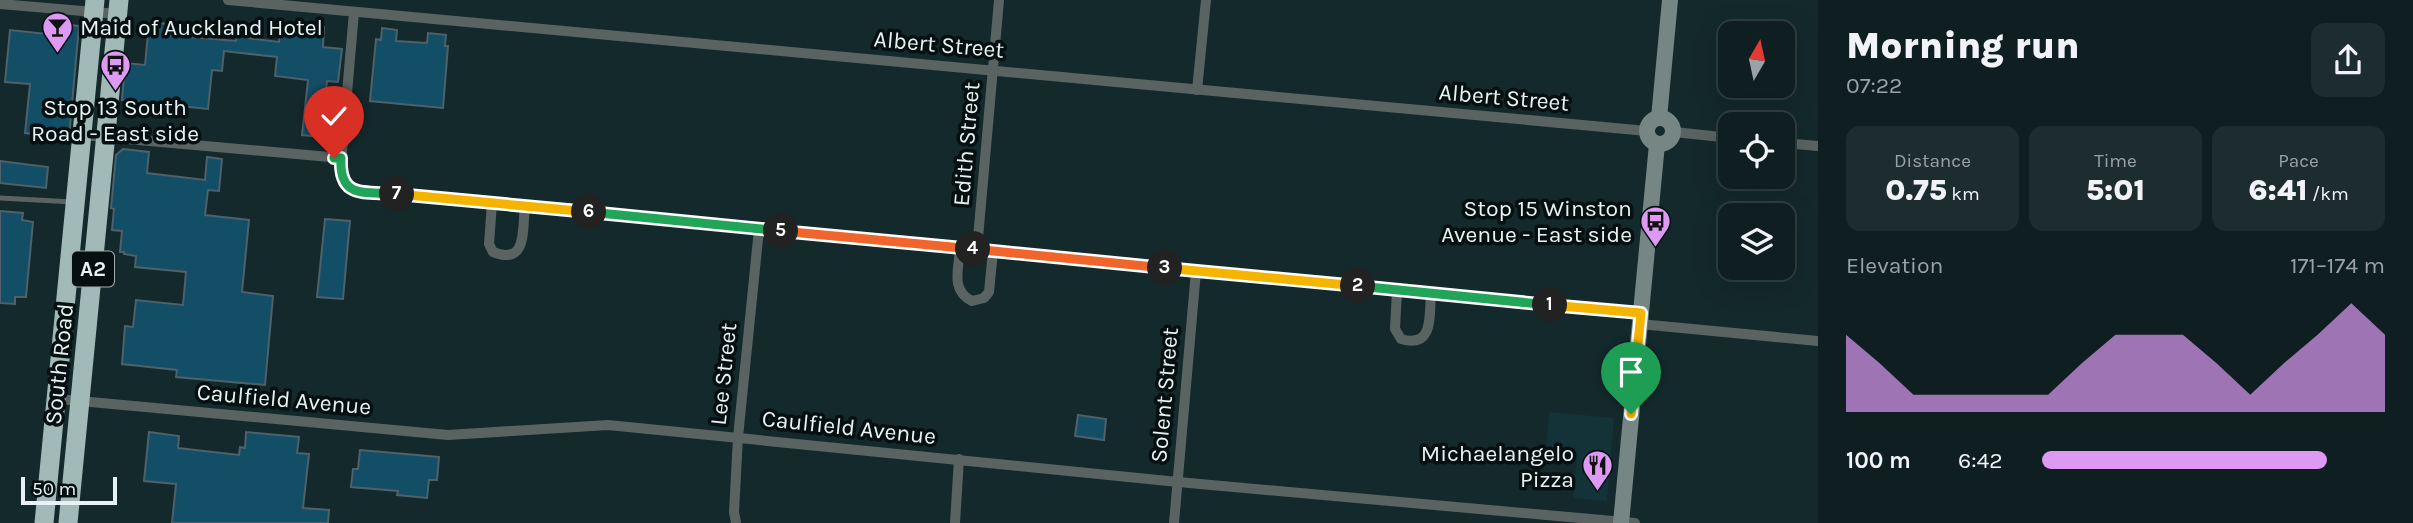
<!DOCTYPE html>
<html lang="en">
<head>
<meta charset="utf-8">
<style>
  body { margin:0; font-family:Karla,sans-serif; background:#1d2c2e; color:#f1f3f6; height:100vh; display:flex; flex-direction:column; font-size:26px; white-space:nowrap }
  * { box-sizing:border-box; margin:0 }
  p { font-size:23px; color:#9ba2a5 }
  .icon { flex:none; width:38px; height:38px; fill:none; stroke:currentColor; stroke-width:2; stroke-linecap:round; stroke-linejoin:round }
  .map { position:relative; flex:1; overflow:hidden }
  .panel { display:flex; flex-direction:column; background:#0f1f21; width:595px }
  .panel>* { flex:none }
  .needle { width:46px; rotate:9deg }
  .controls { position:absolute; left:1718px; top:21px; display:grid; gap:14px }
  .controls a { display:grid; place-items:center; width:77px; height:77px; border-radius:14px; background:#0f1f21; box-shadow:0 7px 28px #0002,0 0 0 2px #2f3d3f; font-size:35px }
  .scale { position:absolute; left:21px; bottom:18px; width:96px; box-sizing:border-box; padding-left:7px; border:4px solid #e6f2f4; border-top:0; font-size:19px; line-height:24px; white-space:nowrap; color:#e6f2f4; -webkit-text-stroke:5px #071011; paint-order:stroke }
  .pin { position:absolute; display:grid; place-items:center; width:60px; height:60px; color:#fff; margin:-72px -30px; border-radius:50% 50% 50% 0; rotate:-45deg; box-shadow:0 0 7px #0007 }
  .pin .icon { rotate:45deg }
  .km { position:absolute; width:35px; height:35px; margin:-18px; border-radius:50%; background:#222; color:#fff; font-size:19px; line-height:35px; text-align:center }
  .round { display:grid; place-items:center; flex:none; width:74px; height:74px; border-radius:14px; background:#1d2c2e }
  .summary { display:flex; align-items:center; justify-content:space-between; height:119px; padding:0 28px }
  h1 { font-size:38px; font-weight:800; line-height:52px }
  .figures { display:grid; grid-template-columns:repeat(3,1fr); gap:10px; height:119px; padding:7px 28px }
  .figures div { display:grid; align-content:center; border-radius:14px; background:#1d2c2e; text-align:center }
  .figures b { font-size:30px; font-weight:800 }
  .figures small { font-size:19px; font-weight:400 }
  .figures p { font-size:19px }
  .chart { height:196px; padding:14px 28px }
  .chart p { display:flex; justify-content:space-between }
  .chart svg { width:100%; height:126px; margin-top:7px; fill:#dd99f3; opacity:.7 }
  ul { padding:0 28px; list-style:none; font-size:23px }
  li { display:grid; grid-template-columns:112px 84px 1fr; align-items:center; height:52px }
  li i { height:18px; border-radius:9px; background:#dd99f3 }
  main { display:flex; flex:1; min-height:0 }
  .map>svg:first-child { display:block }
  .built { fill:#143338 }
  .building { fill:#134e67; stroke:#4e606a; stroke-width:2 }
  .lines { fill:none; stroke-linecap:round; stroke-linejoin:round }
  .lane { stroke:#596362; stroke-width:5 }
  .street { stroke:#596362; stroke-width:10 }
  .secondary { stroke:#768684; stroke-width:16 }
  .highway { stroke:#a1b9b7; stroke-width:19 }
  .split-1-casing { stroke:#fff; stroke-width:14 }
  .split-2-casing { stroke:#fff; stroke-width:14 }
  .split-3-casing { stroke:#fff; stroke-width:14 }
  .split-4-casing { stroke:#fff; stroke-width:14 }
  .split-5-casing { stroke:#fff; stroke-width:14 }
  .split-6-casing { stroke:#fff; stroke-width:14 }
  .split-7-casing { stroke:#fff; stroke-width:14 }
  .split-8-casing { stroke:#fff; stroke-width:14 }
  .split-1 { stroke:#f5b400; stroke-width:9 }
  .split-2 { stroke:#22a559; stroke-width:9 }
  .split-3 { stroke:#f5b400; stroke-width:9 }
  .split-4 { stroke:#f0652b; stroke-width:9 }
  .split-5 { stroke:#f0652b; stroke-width:9 }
  .split-6 { stroke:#22a559; stroke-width:9 }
  .split-7 { stroke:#f5b400; stroke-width:9 }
  .split-8 { stroke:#22a559; stroke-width:9 }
  .labels { text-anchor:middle; stroke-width:7; stroke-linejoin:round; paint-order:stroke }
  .shield { fill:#071011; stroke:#a3aeb0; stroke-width:2 }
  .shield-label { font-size:21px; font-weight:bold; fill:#e6f2f4 }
  .poi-label { font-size:23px; fill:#e6f2f4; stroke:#071011; text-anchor:end }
  .street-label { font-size:23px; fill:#e6f2f4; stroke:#071011 }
</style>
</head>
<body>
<main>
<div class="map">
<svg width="1818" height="523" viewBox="0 0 1818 523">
  <rect width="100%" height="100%" fill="#14292c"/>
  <polygon class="built" points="1549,412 1614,418 1607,501 1573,498 1577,455 1546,452"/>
  <g class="building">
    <polygon points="149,22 168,24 167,35 236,41 237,29 248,30 247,38 279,42 280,30 312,33 313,26 324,27 323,47 342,49 338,82 327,81 321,137 302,135 308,80 275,76 277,57 224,51 222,71 212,70 208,109 122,100 125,63 145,65"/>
    <polygon points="48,23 79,26 69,138 25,133 30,84 5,82 10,30 47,34"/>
    <polygon points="382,28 397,30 396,41 427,43 428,33 446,35 445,46 448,46 443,108 370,101 376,39 381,40"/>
    <polygon points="123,149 149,152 147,173 205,180 207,157 222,159 219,191 208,190 205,215 249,220 242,292 273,296 265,385 176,377 177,370 122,364 125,326 133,327 136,300 183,305 186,272 135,267 136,256 124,254 124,252 120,252 122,231 112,230 114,209 111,208 116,155"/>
    <polygon points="0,161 48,167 46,188 0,183"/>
    <polygon points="0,211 23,213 22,220 33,222 26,297 15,297 15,304 0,303"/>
    <polygon points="325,219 350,221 343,299 317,297"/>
    <polygon points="1078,415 1106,419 1104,440 1075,436"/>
    <polygon points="149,432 179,436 178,448 239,455 240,447 245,448 246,432 299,437 297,453 309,454 303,508 329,510 328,523 172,523 176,484 144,481"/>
    <polygon points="360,450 439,457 437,480 429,480 427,498 397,495 398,491 351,487 353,469 358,469"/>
  </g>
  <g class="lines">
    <polyline class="lane" points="0,198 73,202"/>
    <g class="street">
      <polyline points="228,0 1647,131"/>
      <polyline points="0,4 118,14"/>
      <polyline points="354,12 340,174 344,184 350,189 1641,313"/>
      <polyline points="1197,90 1206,0"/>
      <polyline points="1674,132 1731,138"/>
      <polyline points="82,135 341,158"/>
      <polyline points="1783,143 1818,146"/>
      <path d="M492 203 489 244 493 252C528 266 522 229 525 206"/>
      <path d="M960 248C959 269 950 290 972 301L984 298 989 292 993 251"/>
      <polyline points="977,249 999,0"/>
      <path d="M1397 290 1395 329 1401 339C1434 349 1429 316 1431 293"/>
      <polyline points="1640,324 1818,341"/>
      <polyline points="58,399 448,435 608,425 1178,482 1635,523"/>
      <polyline points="736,523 734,512 738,437 759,229"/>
      <polyline points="955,523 959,459"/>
      <polyline points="1174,523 1196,271"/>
    </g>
    <g class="secondary">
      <circle cx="1660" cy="131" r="13"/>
      <polyline points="1659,118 1670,0"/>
      <polyline points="1621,523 1657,144"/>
    </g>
    <g class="highway">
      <polyline points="44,523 95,0"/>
      <polyline points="68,523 119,0"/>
    </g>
  </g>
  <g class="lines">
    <defs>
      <polyline id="split-1" points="1550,305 1641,313 1631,414"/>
      <polyline id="split-2" points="1358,286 1550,305"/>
      <polyline id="split-3" points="1165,268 1358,286"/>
      <polyline id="split-4" points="973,249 1165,268"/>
      <polyline id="split-5" points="781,231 973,249"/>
      <polyline id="split-6" points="589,212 781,231"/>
      <polyline id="split-7" points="397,194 589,212"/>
      <path id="split-8" d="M334 158H341C339 200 365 191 397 194"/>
    </defs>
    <use href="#split-1" class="split-1-casing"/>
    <use href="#split-2" class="split-2-casing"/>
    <use href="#split-3" class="split-3-casing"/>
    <use href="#split-4" class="split-4-casing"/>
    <use href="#split-5" class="split-5-casing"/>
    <use href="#split-6" class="split-6-casing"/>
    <use href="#split-7" class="split-7-casing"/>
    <use href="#split-8" class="split-8-casing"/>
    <use href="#split-1" class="split-1"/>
    <use href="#split-2" class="split-2"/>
    <use href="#split-3" class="split-3"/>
    <use href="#split-4" class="split-4"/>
    <use href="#split-5" class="split-5"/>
    <use href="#split-6" class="split-6"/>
    <use href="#split-7" class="split-7"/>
    <use href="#split-8" class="split-8"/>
  </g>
  <defs>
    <symbol id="bar-pin" viewBox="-11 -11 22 30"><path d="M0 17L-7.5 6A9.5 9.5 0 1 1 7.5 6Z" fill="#dd99f3" stroke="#071011"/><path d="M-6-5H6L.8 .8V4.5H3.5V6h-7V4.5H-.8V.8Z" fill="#111"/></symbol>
    <symbol id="bus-pin" viewBox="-11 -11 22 30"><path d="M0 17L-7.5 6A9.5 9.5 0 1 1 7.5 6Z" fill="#dd99f3" stroke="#071011"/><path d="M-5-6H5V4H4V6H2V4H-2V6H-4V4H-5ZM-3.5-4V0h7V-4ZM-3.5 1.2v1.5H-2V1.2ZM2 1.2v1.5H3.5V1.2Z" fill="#111"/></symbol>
    <symbol id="restaurant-pin" viewBox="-11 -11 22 30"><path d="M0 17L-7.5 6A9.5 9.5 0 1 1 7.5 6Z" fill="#dd99f3" stroke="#071011"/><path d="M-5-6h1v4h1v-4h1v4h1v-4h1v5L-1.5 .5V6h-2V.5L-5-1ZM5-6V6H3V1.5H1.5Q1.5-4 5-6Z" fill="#111"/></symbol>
  </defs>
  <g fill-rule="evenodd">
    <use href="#bar-pin" x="40" y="10" width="35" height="47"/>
    <use href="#bus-pin" x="98" y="48" width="35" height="47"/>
    <use href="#bus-pin" x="1638" y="204" width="35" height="47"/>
    <use href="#restaurant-pin" x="1580" y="448" width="35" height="47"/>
  </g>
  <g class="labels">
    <rect class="shield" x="72" y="251.5" width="42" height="35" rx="5"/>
    <g class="shield-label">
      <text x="93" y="276">A2</text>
    </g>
    <g class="poi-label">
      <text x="80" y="35" text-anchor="start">Maid of Auckland Hotel</text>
      <text x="115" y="115" text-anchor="middle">Stop 13 South<tspan x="115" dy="26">Road - East side</tspan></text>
      <text x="1632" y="216">Stop 15 Winston<tspan x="1632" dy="26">Avenue - East side</tspan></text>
      <text x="1574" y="461">Michaelangelo<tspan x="1574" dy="26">Pizza</tspan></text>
    </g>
    <g class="street-label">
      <text transform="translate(939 44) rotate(5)" y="8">Albert Street</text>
      <text transform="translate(1504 97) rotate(5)" y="8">Albert Street</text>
      <text transform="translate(966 144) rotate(-85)" y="8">Edith Street</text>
      <text transform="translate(59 364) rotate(-84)" y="8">South Road</text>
      <text transform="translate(723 374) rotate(-84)" y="8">Lee Street</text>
      <text transform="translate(1164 395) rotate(-85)" y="8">Solent Street</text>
      <text transform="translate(284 399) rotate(5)" y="8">Caulfield Avenue</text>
      <text transform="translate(849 427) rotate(6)" y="8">Caulfield Avenue</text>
    </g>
  </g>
</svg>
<div class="controls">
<a><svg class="needle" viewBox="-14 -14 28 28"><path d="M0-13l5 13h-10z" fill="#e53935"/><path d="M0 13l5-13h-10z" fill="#9ba2a5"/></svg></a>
<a><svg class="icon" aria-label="locate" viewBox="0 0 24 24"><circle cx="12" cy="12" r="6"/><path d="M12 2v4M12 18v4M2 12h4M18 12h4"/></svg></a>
<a><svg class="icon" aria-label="layers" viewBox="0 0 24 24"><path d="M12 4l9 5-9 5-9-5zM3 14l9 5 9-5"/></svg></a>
</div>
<div class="scale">50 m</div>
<div class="pin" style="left:1631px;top:414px;background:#1e9e55"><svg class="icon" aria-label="arrive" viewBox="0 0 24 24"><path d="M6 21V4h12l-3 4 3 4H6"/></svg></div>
<div class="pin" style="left:334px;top:158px;background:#d93025"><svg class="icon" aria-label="check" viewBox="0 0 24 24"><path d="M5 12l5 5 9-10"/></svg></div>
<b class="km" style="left:1550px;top:305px">1</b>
<b class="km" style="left:1358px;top:286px">2</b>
<b class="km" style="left:1165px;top:268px">3</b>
<b class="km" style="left:973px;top:249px">4</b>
<b class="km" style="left:781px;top:231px">5</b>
<b class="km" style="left:589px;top:212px">6</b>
<b class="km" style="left:397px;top:194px">7</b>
</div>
<section class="panel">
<div class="summary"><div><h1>Morning run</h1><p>07:22</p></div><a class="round"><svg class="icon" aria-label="share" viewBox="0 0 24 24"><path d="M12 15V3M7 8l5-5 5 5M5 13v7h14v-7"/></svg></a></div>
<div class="figures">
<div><p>Distance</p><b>0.75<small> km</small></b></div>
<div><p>Time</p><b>5:01</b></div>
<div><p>Pace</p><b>6:41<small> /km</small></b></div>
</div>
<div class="chart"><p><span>Elevation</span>171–174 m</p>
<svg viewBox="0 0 160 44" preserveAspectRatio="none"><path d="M0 44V17L10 27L20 38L30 38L40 38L50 38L60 38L70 27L80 17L90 17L100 17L110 27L120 38L130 27L140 17L150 6L160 17V44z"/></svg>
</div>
<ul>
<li><b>100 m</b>6:42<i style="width:83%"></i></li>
</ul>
</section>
</main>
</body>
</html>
